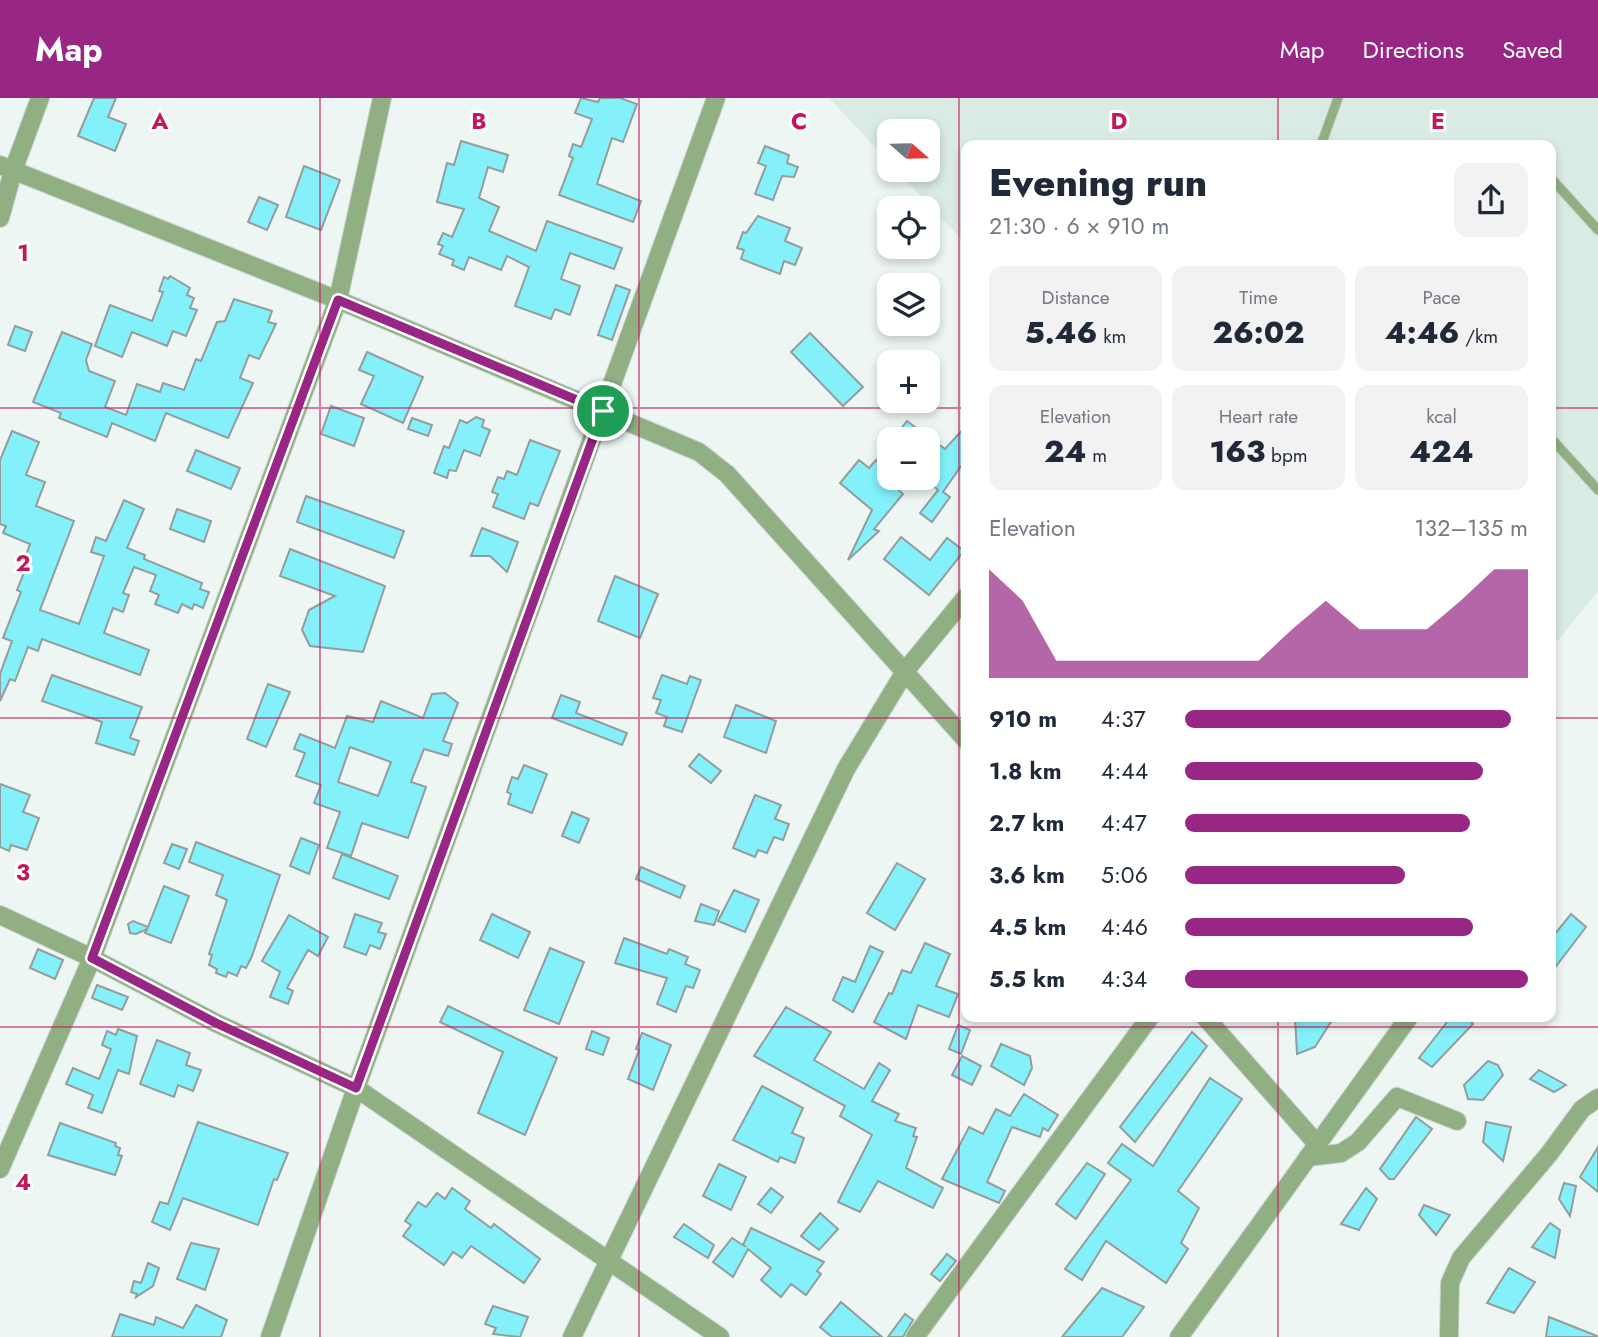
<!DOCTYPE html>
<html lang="en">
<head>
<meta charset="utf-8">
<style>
  body { margin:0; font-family:Jost,sans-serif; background:#f2f2f3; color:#1f2937; height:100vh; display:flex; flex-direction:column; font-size:26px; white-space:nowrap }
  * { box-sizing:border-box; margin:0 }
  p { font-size:23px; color:#747a83 }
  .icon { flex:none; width:38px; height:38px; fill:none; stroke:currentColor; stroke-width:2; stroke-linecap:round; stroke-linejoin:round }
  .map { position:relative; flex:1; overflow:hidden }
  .details { position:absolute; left:961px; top:42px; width:595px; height:882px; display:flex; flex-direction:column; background:#fff; border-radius:14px; box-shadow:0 4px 10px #0003 }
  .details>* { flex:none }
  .needle { width:46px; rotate:110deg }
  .buttons { position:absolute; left:877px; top:21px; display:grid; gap:14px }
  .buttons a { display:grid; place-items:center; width:63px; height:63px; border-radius:14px; background:#fff; box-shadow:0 4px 10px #0003; font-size:35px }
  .pin { position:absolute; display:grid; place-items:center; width:60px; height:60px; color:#fff; margin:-30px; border:4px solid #fff; border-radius:50%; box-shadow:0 2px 7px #0007 }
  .round { display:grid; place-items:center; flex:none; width:74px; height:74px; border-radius:14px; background:#f2f2f3 }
  .head { display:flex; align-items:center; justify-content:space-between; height:119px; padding:0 28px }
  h1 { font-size:38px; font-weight:800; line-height:52px }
  .figures { display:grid; grid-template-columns:repeat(3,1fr); gap:10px; height:119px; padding:7px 28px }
  .figures div { display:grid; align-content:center; border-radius:14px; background:#f2f2f3; text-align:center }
  .figures b { font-size:30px; font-weight:800 }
  .figures small { font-size:19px; font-weight:400 }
  .figures p { font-size:19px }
  .chart { height:196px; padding:14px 28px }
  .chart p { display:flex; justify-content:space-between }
  .chart svg { width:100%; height:126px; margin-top:7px; fill:#972685; opacity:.7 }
  ul { padding:0 28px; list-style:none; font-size:23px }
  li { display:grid; grid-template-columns:112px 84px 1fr; align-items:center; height:52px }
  li i { height:18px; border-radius:9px; background:#972685 }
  header { display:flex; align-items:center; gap:42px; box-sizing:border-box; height:98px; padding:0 35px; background:#972685; color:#fff }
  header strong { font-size:33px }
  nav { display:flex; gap:38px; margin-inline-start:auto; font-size:24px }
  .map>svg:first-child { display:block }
  .built { fill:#daebe4 }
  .building { fill:#84f1fa; stroke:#939d9e; stroke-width:2; fill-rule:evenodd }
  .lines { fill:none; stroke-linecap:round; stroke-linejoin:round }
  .service-casing { stroke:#ccd3d1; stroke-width:11 }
  .minor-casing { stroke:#ccd3d1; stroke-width:20 }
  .tertiary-casing { stroke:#ccd3d1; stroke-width:20 }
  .service { stroke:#90b083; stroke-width:9 }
  .minor { stroke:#90b083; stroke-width:18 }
  .tertiary { stroke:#90b083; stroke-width:18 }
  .route-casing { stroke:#fff; stroke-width:14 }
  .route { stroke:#972685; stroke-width:9 }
  .grid { fill:none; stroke:#c2185b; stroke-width:2; stroke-opacity:0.55 }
  .grid-label { font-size:23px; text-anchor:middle; font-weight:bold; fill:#c2185b; stroke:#fff; stroke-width:6; stroke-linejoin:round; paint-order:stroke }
</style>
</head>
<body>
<header>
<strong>Map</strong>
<nav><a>Map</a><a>Directions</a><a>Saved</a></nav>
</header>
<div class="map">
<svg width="1598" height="1239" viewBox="0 0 1598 1239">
  <rect width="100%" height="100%" fill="#edf6f3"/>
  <polygon class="built" points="829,0 1598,0 1598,493 1551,551 1550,47 966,47 966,146 896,72 928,72 928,33 889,33 889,64"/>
  <g class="building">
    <polygon points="94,0 116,0 108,19 126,26 115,53 78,38"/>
    <polygon points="581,0 598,4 600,0 620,0 637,6 623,44 612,40 597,86 641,103 633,124 559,97 573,60 569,58 573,46 581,49 592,21 575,15"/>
    <polygon points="461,43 508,57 503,74 488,69 479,100 499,109 489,133 536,153 547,123 622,150 614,171 570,155 561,181 580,188 570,217 555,211 551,221 515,208 529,169 507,158 501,172 469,159 464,172 452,167 454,162 439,156 443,148 438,146 443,135 452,139 464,111 437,104 447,65 454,67"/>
    <polygon points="765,48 789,57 787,65 798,69 794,79 782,78 773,102 755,96 766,68 758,65"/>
    <polygon points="304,68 340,82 321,132 286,119"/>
    <polygon points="259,99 278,107 267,132 248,124"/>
    <polygon points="758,118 790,130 785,143 802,150 795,167 784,163 780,176 741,161 744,152 737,150 743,134 746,135"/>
    <polygon points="170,178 190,190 187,197 194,200 190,210 197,212 186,238 173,233 167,248 132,234 122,259 95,248 110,207 152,223 163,194 159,193 164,179 168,181"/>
    <polygon points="616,187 630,192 612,242 598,237"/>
    <polygon points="234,201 272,213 268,224 276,226 259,261 249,257 240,280 253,285 228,340 166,315 155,343 112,325 107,339 59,320 61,315 33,304 62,234 92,246 86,262 89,273 115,283 105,309 126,317 137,286 160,294 163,285 184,292 196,261 201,263 217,224 225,223"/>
    <polygon points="15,228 32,234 25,253 8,247"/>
    <polygon points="810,235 863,289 843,308 791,254"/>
    <polygon points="367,254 423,279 403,325 361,306 374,278 359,272"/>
    <polygon points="331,308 364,320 354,348 321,336"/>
    <polygon points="476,319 484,322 482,329 490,332 480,358 464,352 456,373 449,372 447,380 434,375 444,348 449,350 460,322 467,325"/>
    <polygon points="412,320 432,327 428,338 408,331"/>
    <polygon points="907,323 945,351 966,328 966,361 943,394 950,399 932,424 920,415 938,392 928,383 928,341 893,341"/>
    <polygon points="12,333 39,344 26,377 45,384 36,408 74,423 40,512 79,526 104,458 91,454 96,439 106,443 124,402 144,411 127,450 145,457 144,461 202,485 200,491 209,494 203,510 194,506 192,511 182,506 178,515 155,506 159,497 150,493 156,477 134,469 123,495 129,497 123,514 113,510 104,535 149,552 140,577 42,541 38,553 28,549 15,583 10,581 0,603 0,576 12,543 3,540 21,494 17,492 29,462 25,460 30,446 3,435 6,428 0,426 0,362"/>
    <polygon points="530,342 560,353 538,408 530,405 524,421 493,409 498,396 492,394 498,379 504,381 507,373 517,377"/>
    <polygon points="196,352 240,370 231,391 187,373"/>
    <polygon points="859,362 869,370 876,362 887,371 881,377 903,396 874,431 879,433 848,462 872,412 840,385"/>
    <polygon points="306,398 404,433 394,460 297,424"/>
    <polygon points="177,411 211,423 204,444 170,431"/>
    <polygon points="482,430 518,444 507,474 490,458 471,458"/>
    <polygon points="901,439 930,462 947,440 964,453 929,497 884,461"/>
    <polygon points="290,451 385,488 363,554 310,548 302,532 309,512 335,498 280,478"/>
    <polygon points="615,478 658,496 640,540 598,523"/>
    <polygon points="52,577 142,609 130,640 139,643 134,657 96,645 102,624 42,603"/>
    <polygon points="662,577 687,586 690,578 701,582 682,634 664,628 667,619 656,615 661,602 653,600"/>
    <polygon points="268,586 290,594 266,649 247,641"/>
    <path d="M445 595 458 605 443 643 452 646 448 658 424 651 411 684 426 689 408 740 362 725 351 758 327 750 340 714 314 705 321 687 296 678 305 655 294 651 300 636 335 650 347 618 373 624 381 603 423 620 432 596ZM350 649 391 664 378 698 338 684Z"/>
    <polygon points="561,597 580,604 576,615 627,635 622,647 552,620"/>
    <polygon points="736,607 776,623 766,655 724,639"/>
    <polygon points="699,656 721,673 711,685 689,668"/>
    <polygon points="524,667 547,676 532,715 508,706 511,696 507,694 512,679 518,681"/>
    <polygon points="0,686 30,697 23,714 39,720 27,752 11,747 9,753 0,749"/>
    <polygon points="755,697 781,707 775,721 789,726 783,742 774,739 767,755 758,752 755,759 733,750"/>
    <polygon points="572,714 589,721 579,745 562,738"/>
    <polygon points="301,740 319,747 309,776 290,768"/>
    <polygon points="196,744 280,777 252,858 246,870 241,868 237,878 228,874 226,879 216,875 217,871 209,867 212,857 209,856 227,802 216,797 223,777 189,764"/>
    <polygon points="172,746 187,751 179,771 164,765"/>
    <polygon points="342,756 398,778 389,801 333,780"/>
    <polygon points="897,765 925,781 895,832 867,815"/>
    <polygon points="641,769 685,788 680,800 636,781"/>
    <polygon points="164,788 189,798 171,845 145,835 147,831 136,836 130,835 128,826 133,823 148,829"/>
    <polygon points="734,792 759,802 745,834 718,823"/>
    <polygon points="701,806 719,813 714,827 695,823"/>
    <polygon points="355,816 382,825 378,834 386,836 380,851 370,847 366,857 344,849"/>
    <polygon points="492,816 530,834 518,860 480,842"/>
    <polygon points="1571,816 1586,829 1550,876 1550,842"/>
    <polygon points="289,817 328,839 318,858 308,852 287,890 293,893 288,906 270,899 280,874 262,863"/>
    <polygon points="624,840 667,856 669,851 688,859 685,866 700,872 693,890 686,888 676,914 657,906 667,880 615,865"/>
    <polygon points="925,845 950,856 936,888 958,896 949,919 918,907 906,941 874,924 889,895 892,896 902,872 911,875"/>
    <polygon points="870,848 883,854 853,914 833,902 843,879 855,884"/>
    <polygon points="550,850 584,864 559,926 524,912"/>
    <polygon points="38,851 63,862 55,881 30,870"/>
    <polygon points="97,887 128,899 122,912 92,900"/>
    <polygon points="448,908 557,960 525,1037 478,1015 503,954 440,924"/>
    <polygon points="786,909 831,934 814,962 864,991 879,965 890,972 872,1003 899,1016 895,1023 916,1030 913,1038 917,1039 906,1070 943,1090 933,1110 878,1083 860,1114 838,1104 872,1037 840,1018 845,1008 754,958"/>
    <polygon points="1295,919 1334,919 1315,949 1297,956"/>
    <polygon points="1451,919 1467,919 1473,926 1432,969 1419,960"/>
    <polygon points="958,927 970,932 961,956 949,951"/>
    <polygon points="118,931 137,938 129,976 118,972 102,1015 88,1010 93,997 66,986 73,970 99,981 111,951 102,947 107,933 116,937"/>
    <polygon points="592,933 609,940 603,957 586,951"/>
    <polygon points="1192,934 1207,948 1135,1044 1120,1029"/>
    <polygon points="642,935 671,947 653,992 628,981 639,952 636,951"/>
    <polygon points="157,942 190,955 186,967 201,972 193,993 178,987 174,999 140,986"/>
    <polygon points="1001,946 1030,958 1032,970 1024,987 991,968"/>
    <polygon points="962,958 981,968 972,987 952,977"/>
    <polygon points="1488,963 1498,967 1503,977 1483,1002 1468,1001 1464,987"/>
    <polygon points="1539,972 1566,987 1554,994 1530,981"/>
    <polygon points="1210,980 1242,1001 1178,1093 1199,1110 1181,1145 1188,1151 1166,1185 1106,1143 1082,1182 1065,1171 1131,1082 1108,1065 1122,1046 1153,1068"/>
    <polygon points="762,988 803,1010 792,1035 804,1040 795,1065 780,1059 778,1064 733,1042"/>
    <polygon points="1024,996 1058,1017 1048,1033 1043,1030 1040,1039 1012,1029 987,1084 1005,1093 999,1105 942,1081 969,1029 983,1036 996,1011 1010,1018"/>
    <polygon points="1416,1019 1432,1031 1394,1081 1389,1081 1380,1071"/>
    <polygon points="198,1024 288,1055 277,1082 274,1081 258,1127 183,1100 170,1132 152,1124 160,1104 168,1106"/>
    <polygon points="1486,1024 1511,1029 1503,1063 1483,1044"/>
    <polygon points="60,1025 116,1045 115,1048 120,1050 118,1057 122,1058 115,1077 48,1057"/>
    <polygon points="1598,1049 1598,1094 1580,1079"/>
    <polygon points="1087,1065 1105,1076 1076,1121 1056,1106"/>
    <polygon points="719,1066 746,1079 731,1112 703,1098"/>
    <polygon points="1564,1085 1576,1088 1570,1118 1559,1101"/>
    <polygon points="452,1090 470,1103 465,1111 491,1130 494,1126 540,1161 524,1185 471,1148 462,1160 453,1154 444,1167 403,1138 411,1127 405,1123 418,1104 426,1109 437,1095 445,1101"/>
    <polygon points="771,1090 783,1099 771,1115 758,1106"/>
    <polygon points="1366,1090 1377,1101 1359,1132 1341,1126"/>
    <polygon points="1424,1107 1450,1117 1436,1137 1419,1117"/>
    <polygon points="820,1115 838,1131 819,1152 801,1138"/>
    <polygon points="1550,1125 1560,1132 1555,1160 1532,1149"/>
    <polygon points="684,1126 714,1147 708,1160 674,1139"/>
    <polygon points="751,1130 824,1164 817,1173 821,1176 806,1197 791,1186 781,1199 761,1182 771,1170 748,1151 733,1179 713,1164 732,1140 746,1149 743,1147"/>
    <polygon points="191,1145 219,1151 205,1192 177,1181"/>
    <polygon points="947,1156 956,1163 940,1183 931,1176"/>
    <polygon points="148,1165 159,1170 153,1188 136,1199 137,1196 131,1194 134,1183 141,1185"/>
    <polygon points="1509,1170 1535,1184 1514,1215 1487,1205"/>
    <polygon points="1102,1190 1144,1209 1122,1239 1062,1239"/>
    <polygon points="841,1204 882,1239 832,1239 820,1229"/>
    <polygon points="196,1207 227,1222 221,1239 112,1239 120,1216 154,1227 156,1219 183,1230"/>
    <polygon points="493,1208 528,1219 520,1239 493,1236 496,1230 485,1226"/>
    <polygon points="905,1216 913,1222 903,1239 888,1239"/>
    <polygon points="1549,1219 1597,1238 1597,1239 1546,1239"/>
  </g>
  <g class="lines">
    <defs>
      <g id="service">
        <polyline points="1321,47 1338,0"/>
        <polyline points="1550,79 1598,132"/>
        <polyline points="1550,339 1598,392"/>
      </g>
      <g id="minor">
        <polyline points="0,67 338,202 699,354 727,376 966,642"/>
        <polyline points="0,120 13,73 40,0"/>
        <polyline points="1205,919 1318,1047"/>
        <polyline points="1308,1059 1341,1055 1358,1044 1397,999 1457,1023"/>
        <polyline points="0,1071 92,860 338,202 382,0"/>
        <polyline points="270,1239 356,990 716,0"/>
        <polyline points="572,1239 846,671 906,572 966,499"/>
        <polyline points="915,1239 1150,919"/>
        <polyline points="1179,1239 1409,919"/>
        <polyline points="1449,1239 1450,1185 1461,1160 1549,1056 1582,1011 1598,1000"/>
      </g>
      <polyline id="tertiary" points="0,817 92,860 216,925 356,990 720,1239"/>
    </defs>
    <use href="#service" class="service-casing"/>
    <use href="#minor" class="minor-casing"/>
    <use href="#tertiary" class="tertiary-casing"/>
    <use href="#service" class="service"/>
    <use href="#minor" class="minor"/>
    <use href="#tertiary" class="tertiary"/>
  </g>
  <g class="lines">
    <defs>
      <polygon id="route" points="338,202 603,313 356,990 216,925 92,860"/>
    </defs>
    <use href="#route" class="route-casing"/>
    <use href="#route" class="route"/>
  </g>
  <path class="grid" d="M320 0V1239M639 0V1239M959 0V1239M1278 0V47M0 310H966M1550 310H1598M0 620H966M1550 620H1598M1278 919V1239M0 929H1598"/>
  <g class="grid-label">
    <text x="160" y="31">A</text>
    <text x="479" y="31">B</text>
    <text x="799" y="31">C</text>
    <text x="1119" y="31">D</text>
    <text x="1438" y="31">E</text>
    <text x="23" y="163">1</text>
    <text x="23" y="473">2</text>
    <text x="23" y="782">3</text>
    <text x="23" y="1092">4</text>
  </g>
</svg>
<div class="buttons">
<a><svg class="needle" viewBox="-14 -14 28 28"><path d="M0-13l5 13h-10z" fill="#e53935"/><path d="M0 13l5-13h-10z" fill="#747a83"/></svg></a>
<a><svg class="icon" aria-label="locate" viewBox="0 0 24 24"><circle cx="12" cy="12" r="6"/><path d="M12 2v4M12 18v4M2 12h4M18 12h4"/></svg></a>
<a><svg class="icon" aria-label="layers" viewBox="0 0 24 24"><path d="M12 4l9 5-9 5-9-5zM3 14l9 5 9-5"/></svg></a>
<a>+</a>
<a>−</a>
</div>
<div class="pin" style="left:603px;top:313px;background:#1e9e55"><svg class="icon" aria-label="arrive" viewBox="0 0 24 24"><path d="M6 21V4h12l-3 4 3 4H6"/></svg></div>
<section class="details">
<div class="head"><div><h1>Evening run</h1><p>21:30 · 6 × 910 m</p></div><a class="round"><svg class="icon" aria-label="share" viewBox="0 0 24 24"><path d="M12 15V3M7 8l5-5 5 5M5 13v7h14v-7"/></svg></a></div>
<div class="figures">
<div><p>Distance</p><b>5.46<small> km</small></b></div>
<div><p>Time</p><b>26:02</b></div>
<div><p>Pace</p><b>4:46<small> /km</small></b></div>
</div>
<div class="figures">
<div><p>Elevation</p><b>24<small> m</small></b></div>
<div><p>Heart rate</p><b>163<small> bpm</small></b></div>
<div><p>kcal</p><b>424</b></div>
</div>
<div class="chart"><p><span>Elevation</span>132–135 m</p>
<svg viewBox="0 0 160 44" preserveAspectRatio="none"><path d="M0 44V6L10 17L20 38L30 38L40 38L50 38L60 38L70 38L80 38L90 27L100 17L110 27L120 27L130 27L140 17L150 6L160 6V44z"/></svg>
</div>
<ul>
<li><b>910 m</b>4:37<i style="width:95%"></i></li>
<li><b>1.8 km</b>4:44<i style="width:87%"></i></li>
<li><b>2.7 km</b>4:47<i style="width:83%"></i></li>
<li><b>3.6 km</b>5:06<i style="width:64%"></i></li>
<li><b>4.5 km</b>4:46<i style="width:84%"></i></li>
<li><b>5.5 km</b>4:34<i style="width:100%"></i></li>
</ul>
</section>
</div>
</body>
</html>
